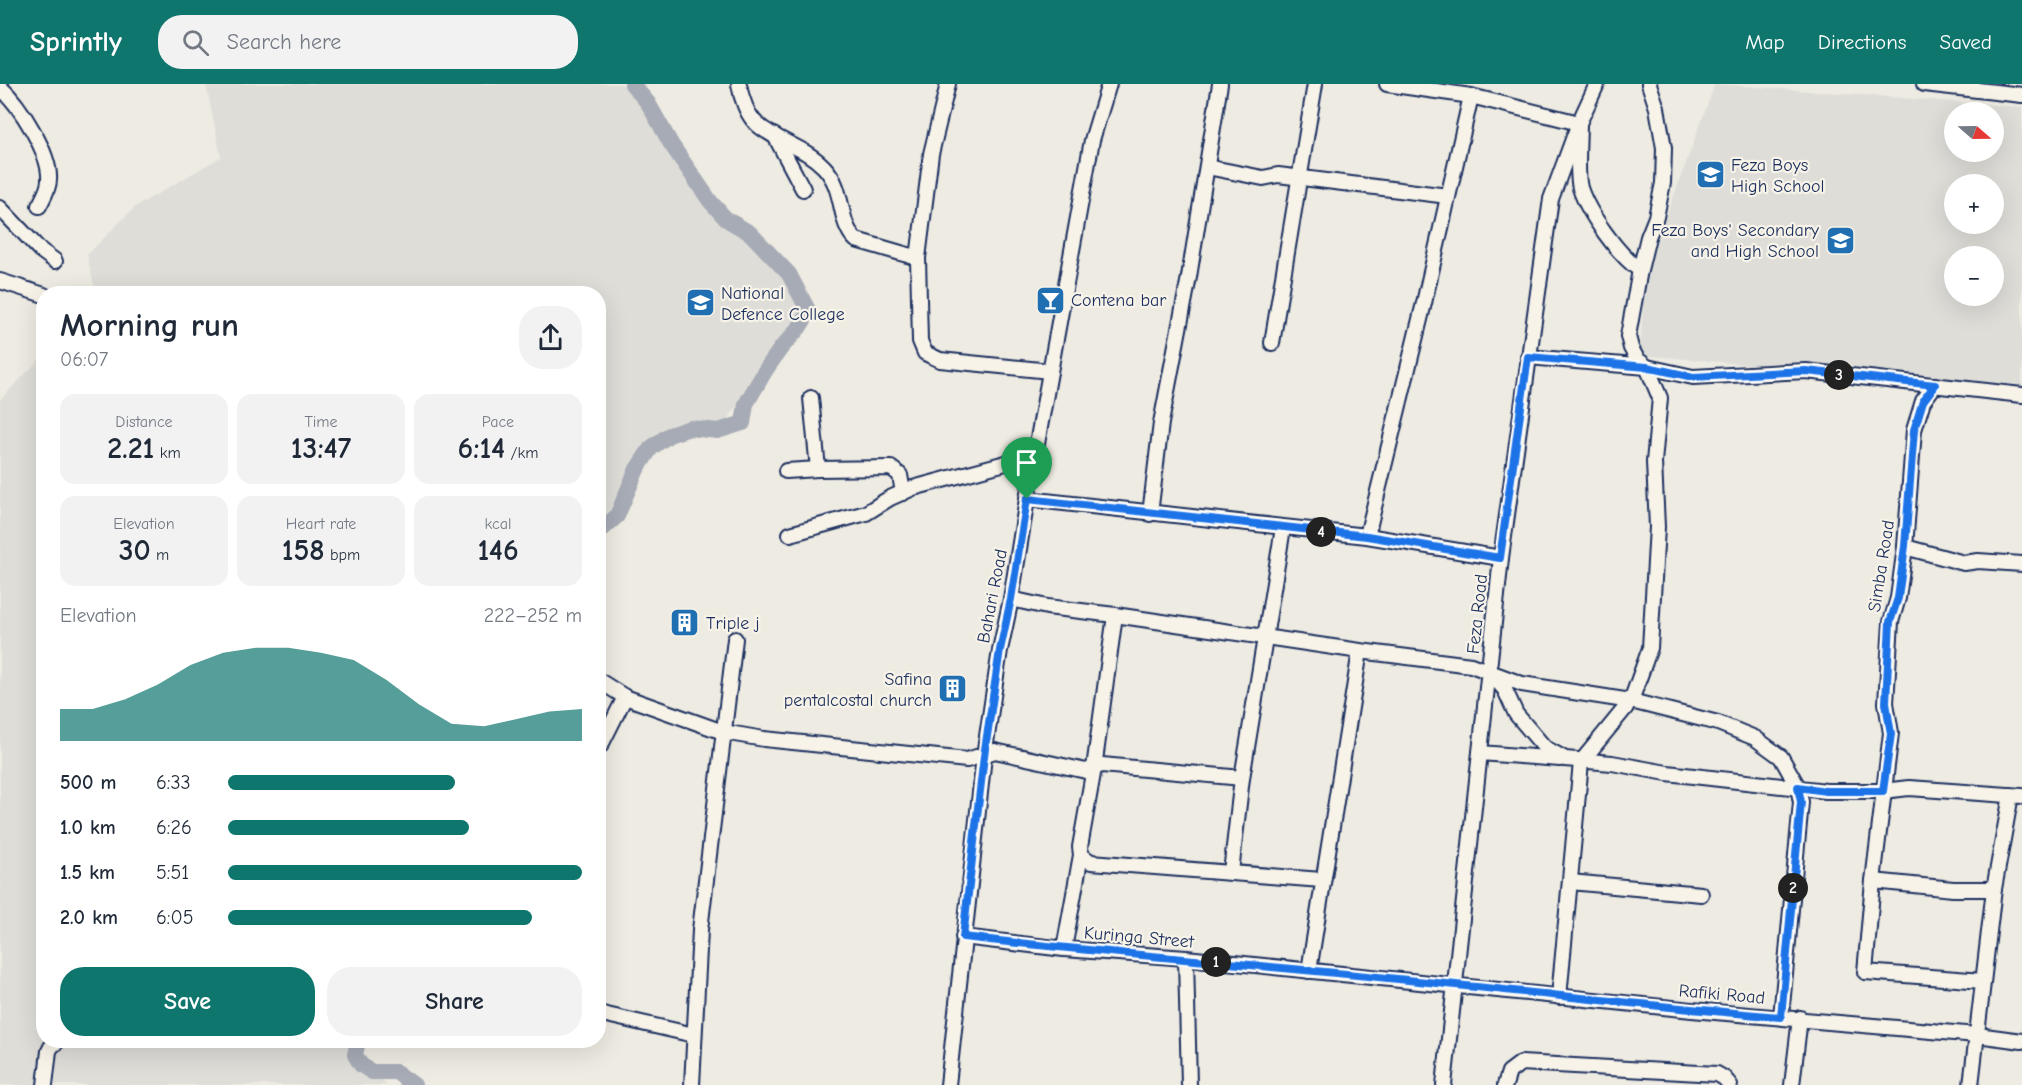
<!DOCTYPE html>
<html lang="en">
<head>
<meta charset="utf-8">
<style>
  body { margin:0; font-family:"Comic Neue",sans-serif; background:#f2f2f3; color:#1f2937; height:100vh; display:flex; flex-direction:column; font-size:22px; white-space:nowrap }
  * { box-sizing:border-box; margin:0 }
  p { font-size:20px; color:#747a83 }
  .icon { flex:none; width:33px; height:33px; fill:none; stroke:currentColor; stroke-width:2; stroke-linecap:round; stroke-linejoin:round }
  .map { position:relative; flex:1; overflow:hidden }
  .sheet { position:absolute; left:36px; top:202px; width:570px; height:762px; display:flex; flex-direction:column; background:#fff; border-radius:24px; box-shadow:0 6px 24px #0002 }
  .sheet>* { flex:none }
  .needle { width:39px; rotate:110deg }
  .fabs { position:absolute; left:1944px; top:18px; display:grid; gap:12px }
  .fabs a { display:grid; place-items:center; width:60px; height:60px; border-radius:50%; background:#fff; box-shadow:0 6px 24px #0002; font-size:30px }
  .pin { position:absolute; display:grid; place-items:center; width:51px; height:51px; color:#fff; margin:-62px -26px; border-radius:50% 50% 50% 0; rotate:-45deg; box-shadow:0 0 6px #0007 }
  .pin .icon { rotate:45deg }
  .km { position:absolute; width:30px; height:30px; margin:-15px; border-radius:50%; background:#222; color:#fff; font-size:16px; line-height:30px; text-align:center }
  .round { display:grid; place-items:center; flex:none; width:63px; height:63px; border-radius:24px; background:#f2f2f3 }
  .head { display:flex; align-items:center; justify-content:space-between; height:102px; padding:0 24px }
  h1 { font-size:33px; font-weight:700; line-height:45px }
  .figures { display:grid; grid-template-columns:repeat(3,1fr); gap:9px; height:102px; padding:6px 24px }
  .figures div { display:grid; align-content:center; border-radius:15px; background:#f2f2f3; text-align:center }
  .figures b { font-size:30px; font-weight:700 }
  .figures small { font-size:16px; font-weight:400 }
  .figures p { font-size:16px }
  .chart { height:168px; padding:12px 24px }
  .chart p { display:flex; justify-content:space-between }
  .chart svg { width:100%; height:108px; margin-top:6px; fill:#0f766e; opacity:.7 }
  .button { display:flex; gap:12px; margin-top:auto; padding:12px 24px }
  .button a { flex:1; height:69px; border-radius:24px; background:#0f766e; color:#fff; font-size:24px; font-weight:700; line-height:69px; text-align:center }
  .button a+a { background:#f2f2f3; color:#1f2937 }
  ul { padding:0 24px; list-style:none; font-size:20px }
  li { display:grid; grid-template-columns:96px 72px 1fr; align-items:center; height:45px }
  li i { height:15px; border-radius:8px; background:#0f766e }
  header { display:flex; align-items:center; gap:36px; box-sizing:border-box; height:84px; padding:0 30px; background:#0f766e; color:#fff }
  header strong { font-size:28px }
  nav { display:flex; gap:33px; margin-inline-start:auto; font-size:21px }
  .search { width:420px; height:54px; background:#f2f2f3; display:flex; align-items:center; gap:15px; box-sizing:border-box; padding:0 21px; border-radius:24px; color:#747a83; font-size:22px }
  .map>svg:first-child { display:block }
  .built { fill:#deddd8; fill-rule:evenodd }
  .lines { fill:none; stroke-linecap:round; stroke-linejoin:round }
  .river { stroke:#a6abb5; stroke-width:16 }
  .minor-casing { stroke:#1b2f5e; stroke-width:18 }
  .minor { stroke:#f7f3e8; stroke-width:14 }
  .route-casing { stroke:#fff; stroke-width:12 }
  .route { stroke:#1a73e8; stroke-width:8 }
  .labels { text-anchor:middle; stroke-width:4.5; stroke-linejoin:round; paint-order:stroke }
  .poi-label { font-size:18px; fill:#1b2f5e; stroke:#f7f3e8; text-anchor:start }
  .street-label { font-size:18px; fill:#1b2f5e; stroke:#f7f3e8 }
</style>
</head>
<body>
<header>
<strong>Sprintly</strong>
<div class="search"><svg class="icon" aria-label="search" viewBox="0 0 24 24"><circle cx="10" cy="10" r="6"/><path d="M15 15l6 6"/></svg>Search here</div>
<nav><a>Map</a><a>Directions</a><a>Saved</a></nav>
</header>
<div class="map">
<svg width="2022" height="1001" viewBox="0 0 2022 1001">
  <rect width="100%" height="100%" fill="#eeebe2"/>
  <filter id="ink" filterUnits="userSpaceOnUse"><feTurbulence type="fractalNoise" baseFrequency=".0167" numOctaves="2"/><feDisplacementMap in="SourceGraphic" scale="12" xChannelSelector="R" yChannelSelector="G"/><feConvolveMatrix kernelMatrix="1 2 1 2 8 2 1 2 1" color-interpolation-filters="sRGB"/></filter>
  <g filter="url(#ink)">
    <g class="built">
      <polygon points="206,0 630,0 648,19 698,100 766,168 809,228 718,347 669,351 623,418 599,446 598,210 96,210 87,171 135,123 221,73"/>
      <path d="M1715 0 2022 23V304L1640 271 1645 190ZM1954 28H1994V68H1954ZM1954 100H1994V140H1954ZM1954 172H1994V212H1954Z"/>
      <polygon points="42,273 44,957 357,957 355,971 388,1001 0,1001 0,316"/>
    </g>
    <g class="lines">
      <g class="river">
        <polyline points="598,449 617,432 637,385 651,364 669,351 690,344 718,347 743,339 746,320 765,287 781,264 799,244 809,228 789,190 750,149 726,135 710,117 671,60 648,19 632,0"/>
        <polyline points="358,957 355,971 361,981 372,988 396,988 414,1001"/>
      </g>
      <defs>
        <g id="minor">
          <path d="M739 0C741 13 747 32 758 41 778 58 805 63 824 83 846 106 837 138 856 156L918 174"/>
          <polyline points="948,0 931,70 918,174 920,257 925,269 940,276 1050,287"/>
          <path d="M1387 0 1471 12 1579 39C1579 56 1576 90 1580 104 1588 129 1619 172 1640 186"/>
          <polyline points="1924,0 2022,11"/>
          <path d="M0 3C19 20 51 70 49 96 49 105 43 114 39 122"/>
          <polyline points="775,52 803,105"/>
          <polyline points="1207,83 1263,94 1278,91 1448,112"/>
          <polyline points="0,124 40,166 55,177"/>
          <polyline points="0,197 44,211"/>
          <polyline points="1272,259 1315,0"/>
          <polyline points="1528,273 1647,283 1693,293 1806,287 2022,311"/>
          <polyline points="1935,301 1923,317 1914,346 1905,463 1898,514 1891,538 1886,619 1891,649 1873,797 1865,888 1983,897"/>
          <polyline points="811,314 818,385"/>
          <polyline points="786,387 818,385 891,384 900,391 903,409"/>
          <polyline points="1027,415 1367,452 1501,474"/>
          <polyline points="1150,430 1161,339 1189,193 1220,0"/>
          <polyline points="790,450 866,429 890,414 913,404 1035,371"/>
          <polyline points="1367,452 1424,219 1471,12"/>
          <polyline points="1905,463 1964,479 1978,477 2022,480"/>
          <polyline points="1011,515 1047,523 1115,531 1360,567 1471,581 1522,600 1631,617 1718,639 1755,654 1781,673 1798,703 1801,718 1781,933"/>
          <polyline points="1492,591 1505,606 1516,630 1545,664 1565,675 1612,679 1667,689 1826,707 1883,707 1909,704 2022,712"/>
          <polyline points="598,596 625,613 723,648 764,655 967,676 995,667 1086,687 1102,681 1242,694"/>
          <polyline points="601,661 625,613"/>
          <polyline points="1480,669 1560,675"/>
          <polyline points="1081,771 1091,778 1322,796"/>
          <polyline points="1231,788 1242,694 1283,444"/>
          <polyline points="1873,797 1953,805 1994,805"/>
          <polyline points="1570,798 1701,810"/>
          <polyline points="963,853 1064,865 1186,874 1692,926 1977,951 2022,957"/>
          <polyline points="1064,865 1081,771 1080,763 1094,684 1115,531"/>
          <polyline points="1186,874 1189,1001"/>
          <polyline points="1309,887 1360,567"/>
          <polyline points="1559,913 1581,678 1631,617 1650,564 1657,443 1654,378 1660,314 1647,283 1637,275 1631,264 1628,252 1640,186 1648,153 1656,133 1663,99 1664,64 1657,24 1649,0"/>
          <polyline points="598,929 694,951"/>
          <polyline points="45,1001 49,967 51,963 58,957"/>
          <polyline points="692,1001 700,846 735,555"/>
          <polyline points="948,1001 984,672 1000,566 1011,515 1027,415 1092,56 1109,0"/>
          <polyline points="1444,1001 1501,474 1551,115 1579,39 1597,0"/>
          <polyline points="1505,1001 1509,988 1521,979 1717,990 1724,994 1730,1001"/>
          <polyline points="1792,1001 1800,934"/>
          <polyline points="1971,1001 1994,805 2011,711"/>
        </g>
      </defs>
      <use href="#minor" class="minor-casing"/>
      <use href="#minor" class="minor"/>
    </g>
  </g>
  <g class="lines" filter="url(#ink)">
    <defs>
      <path id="route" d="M1528 273 1647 283 1693 293 1806 287 1935 301 1923 317 1914 346 1905 462 1898 514 1890 538 1886 619 1891 650 1883 707H1826L1798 703 1801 718 1781 933C1672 924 1564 912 1456 901 1292 883 1127 872 963 853L984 672 1000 566 1011 515 1027 415 1367 452 1500 474Z"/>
    </defs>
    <use href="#route" class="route-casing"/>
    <use href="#route" class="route"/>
  </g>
  <defs>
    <symbol id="school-square" viewBox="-11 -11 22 22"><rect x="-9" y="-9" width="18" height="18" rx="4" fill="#1f6fb2" stroke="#f7f3e8"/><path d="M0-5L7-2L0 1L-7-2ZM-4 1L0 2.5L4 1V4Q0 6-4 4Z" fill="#fff"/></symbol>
    <symbol id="bar-square" viewBox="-11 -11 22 22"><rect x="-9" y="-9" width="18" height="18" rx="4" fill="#1f6fb2" stroke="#f7f3e8"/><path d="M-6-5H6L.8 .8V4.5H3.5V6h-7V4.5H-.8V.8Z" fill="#fff"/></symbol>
    <symbol id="building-square" viewBox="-11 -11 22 22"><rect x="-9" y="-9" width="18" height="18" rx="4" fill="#1f6fb2" stroke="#f7f3e8"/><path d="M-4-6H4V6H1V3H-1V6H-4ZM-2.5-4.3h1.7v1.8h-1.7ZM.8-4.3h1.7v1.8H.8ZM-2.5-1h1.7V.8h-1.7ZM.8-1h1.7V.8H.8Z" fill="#fff"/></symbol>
  </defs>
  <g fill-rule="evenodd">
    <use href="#school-square" x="1694" y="74" width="33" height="33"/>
    <use href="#school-square" x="1824" y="140" width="33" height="33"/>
    <use href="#bar-square" x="1034" y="200" width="33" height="33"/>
    <use href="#school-square" x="684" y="202" width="33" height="33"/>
    <use href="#building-square" x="668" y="522" width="33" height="33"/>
    <use href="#building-square" x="936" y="588" width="33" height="33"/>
  </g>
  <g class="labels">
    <g class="poi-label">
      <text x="1731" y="87">Feza Boys<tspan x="1731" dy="21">High School</tspan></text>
      <text x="1819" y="152" text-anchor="end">Feza Boys' Secondary<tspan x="1819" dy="21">and High School</tspan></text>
      <text x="721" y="215">National<tspan x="721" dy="21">Defence College</tspan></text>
      <text x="1071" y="222">Contena bar</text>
      <text x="706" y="545">Triple j</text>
      <text x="932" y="601" text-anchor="end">Safina<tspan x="932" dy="21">pentalcostal church</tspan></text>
    </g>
    <g class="street-label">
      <text transform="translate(1881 482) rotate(-81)" y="6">Simba Road</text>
      <text transform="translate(992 512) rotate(-79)" y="6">Bahari Road</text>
      <text transform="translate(1477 530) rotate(-84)" y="6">Feza Road</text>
      <text transform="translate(1139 853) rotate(5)" y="6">Kuringa Street</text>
      <text transform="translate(1722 910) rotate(5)" y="6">Rafiki Road</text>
    </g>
  </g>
</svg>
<div class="fabs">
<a><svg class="needle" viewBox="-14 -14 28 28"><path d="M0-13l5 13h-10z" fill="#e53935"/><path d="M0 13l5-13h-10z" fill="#747a83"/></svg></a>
<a>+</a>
<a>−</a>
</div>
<div class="pin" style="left:1027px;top:415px;background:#1e9e55"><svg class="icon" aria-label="arrive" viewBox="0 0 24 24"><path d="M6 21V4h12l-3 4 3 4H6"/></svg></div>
<b class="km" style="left:1216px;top:878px">1</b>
<b class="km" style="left:1793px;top:804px">2</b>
<b class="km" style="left:1839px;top:291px">3</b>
<b class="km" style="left:1321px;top:448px">4</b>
<section class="sheet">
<div class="head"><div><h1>Morning run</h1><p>06:07</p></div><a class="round"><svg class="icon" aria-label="share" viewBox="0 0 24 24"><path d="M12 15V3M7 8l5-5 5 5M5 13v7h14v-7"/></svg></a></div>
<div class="figures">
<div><p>Distance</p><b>2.21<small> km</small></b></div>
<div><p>Time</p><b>13:47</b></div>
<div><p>Pace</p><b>6:14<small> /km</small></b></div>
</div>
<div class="figures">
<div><p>Elevation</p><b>30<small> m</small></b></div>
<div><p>Heart rate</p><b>158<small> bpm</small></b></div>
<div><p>kcal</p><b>146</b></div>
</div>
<div class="chart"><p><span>Elevation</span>222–252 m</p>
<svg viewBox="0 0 160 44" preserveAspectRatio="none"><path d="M0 44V31L10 31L20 27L30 21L40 13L50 8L60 6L70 6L80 8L90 11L100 19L110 29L120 37L130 38L140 35L150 32L160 31V44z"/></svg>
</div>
<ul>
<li><b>500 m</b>6:33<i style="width:64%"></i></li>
<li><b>1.0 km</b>6:26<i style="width:68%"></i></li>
<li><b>1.5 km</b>5:51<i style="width:100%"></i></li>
<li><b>2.0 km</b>6:05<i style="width:86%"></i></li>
</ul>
<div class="button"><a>Save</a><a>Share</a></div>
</section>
</div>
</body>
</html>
